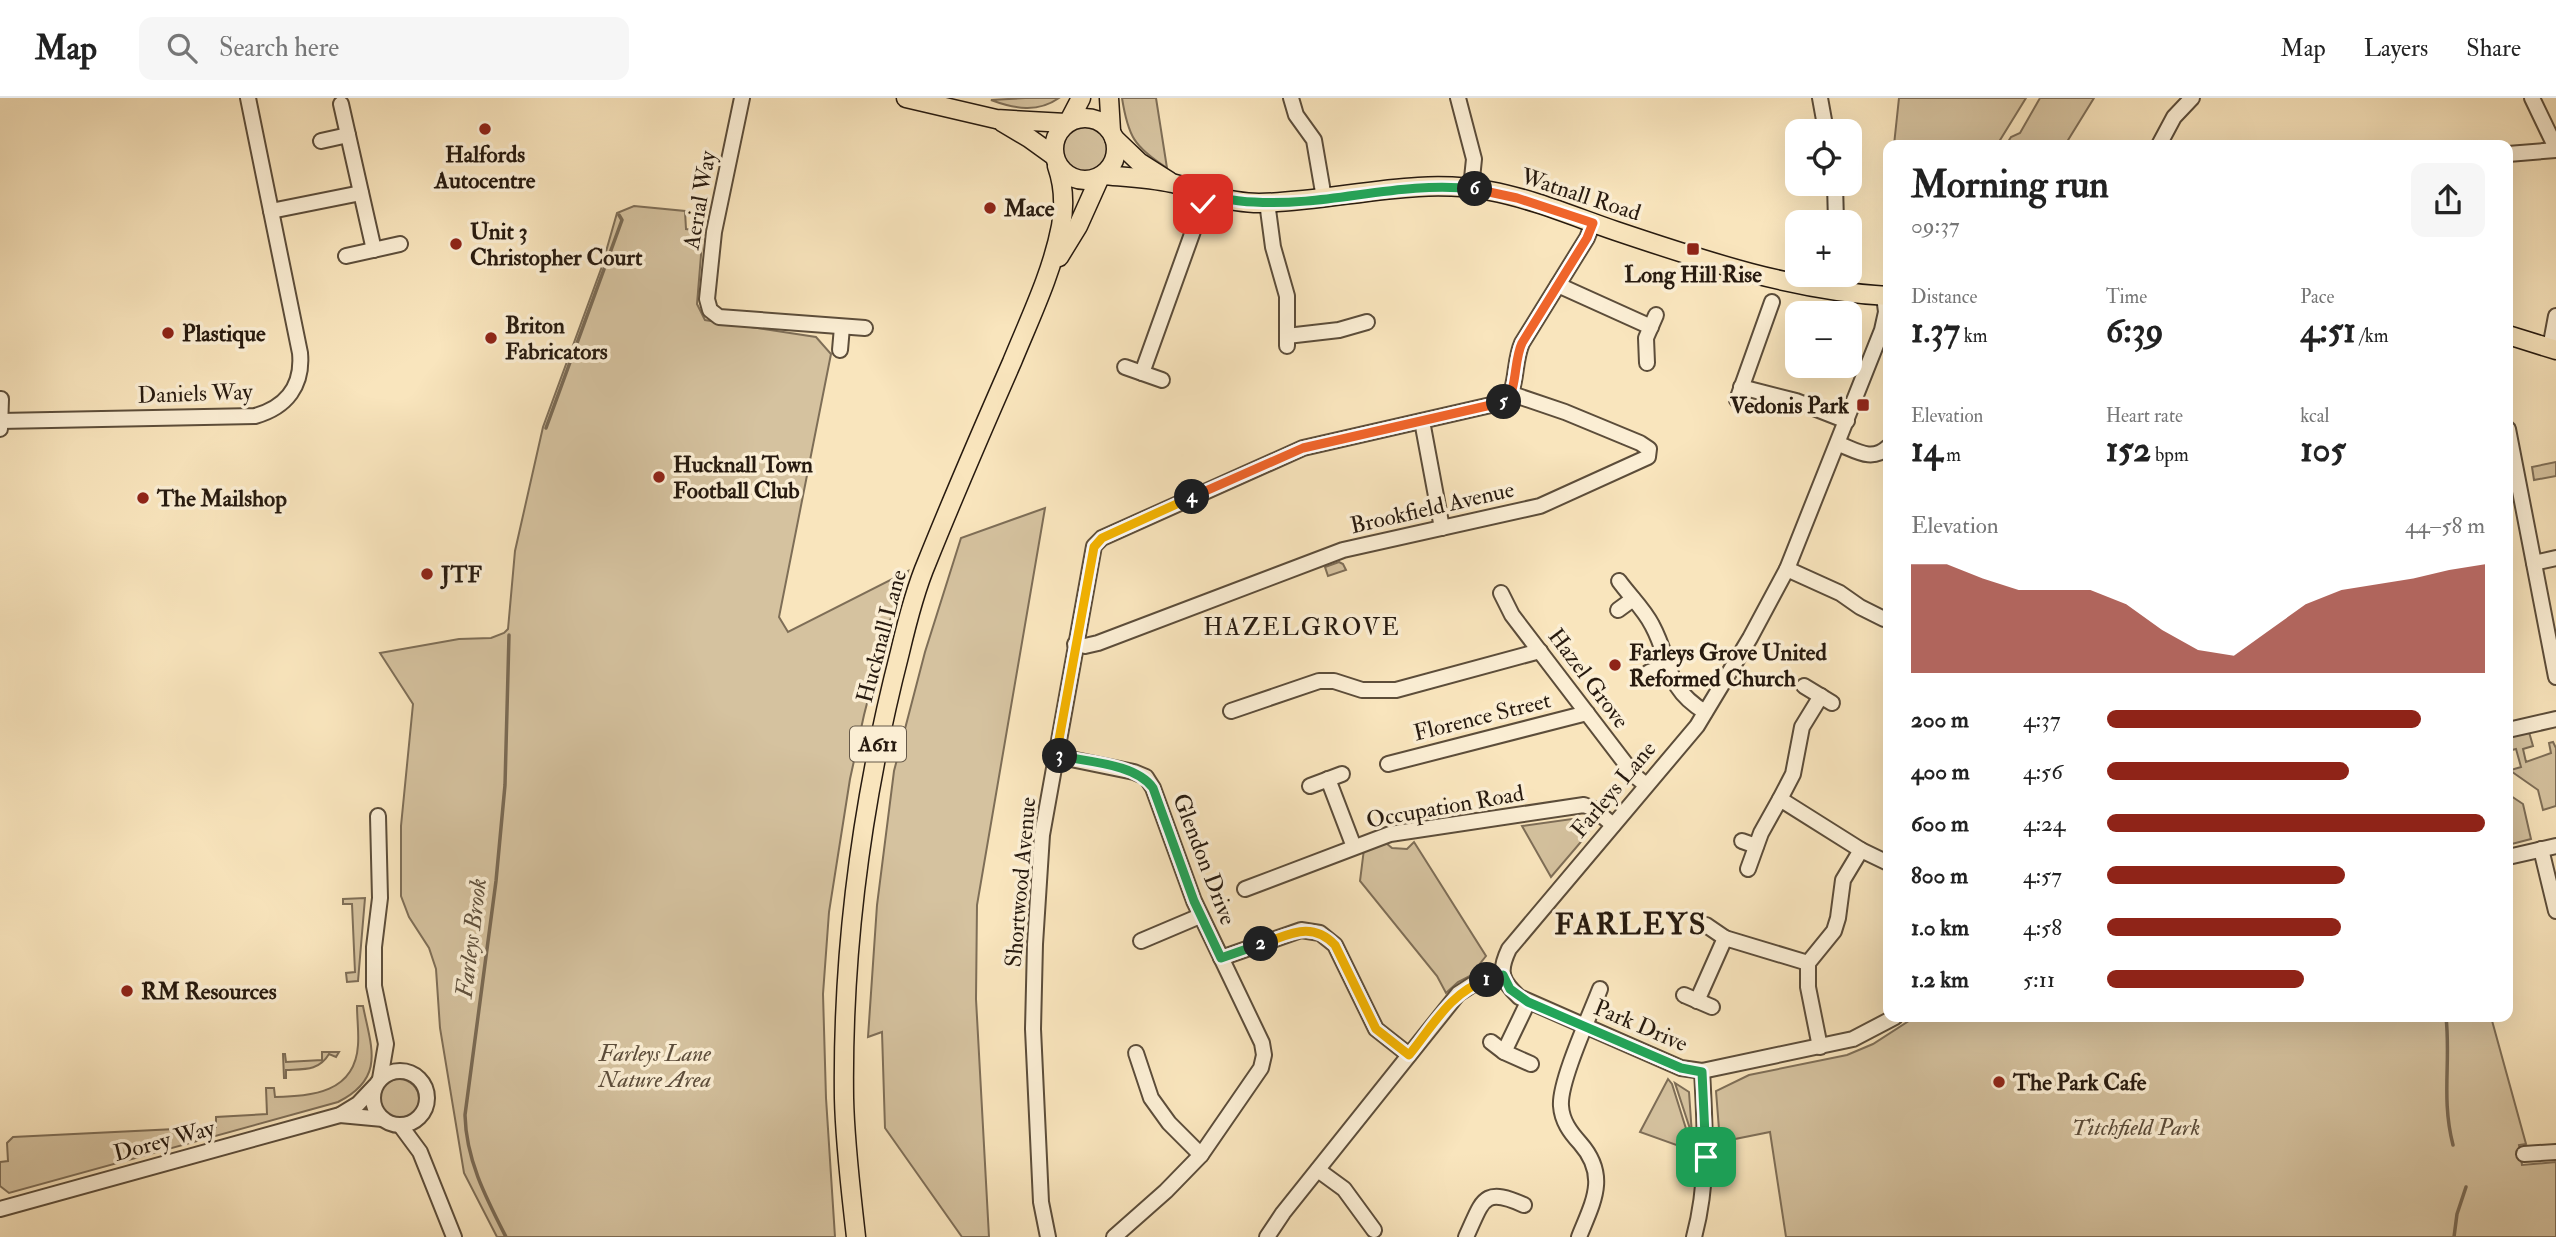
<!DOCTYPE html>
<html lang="en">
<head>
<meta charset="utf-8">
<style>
  body { margin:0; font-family:"IM FELL Double Pica",serif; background:#f6f6f6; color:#222; height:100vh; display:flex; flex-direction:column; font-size:26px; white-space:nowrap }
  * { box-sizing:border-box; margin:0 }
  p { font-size:23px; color:#767676 }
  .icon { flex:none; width:38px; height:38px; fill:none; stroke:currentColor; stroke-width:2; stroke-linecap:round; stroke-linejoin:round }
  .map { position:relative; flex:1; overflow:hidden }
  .details { position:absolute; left:1883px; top:42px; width:630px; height:882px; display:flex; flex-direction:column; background:#fff; border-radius:14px; box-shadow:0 7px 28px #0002 }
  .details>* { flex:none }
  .buttons { position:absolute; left:1785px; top:21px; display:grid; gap:14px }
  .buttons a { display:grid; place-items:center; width:77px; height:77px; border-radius:14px; background:#fff; box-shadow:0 7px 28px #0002; font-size:35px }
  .pin { position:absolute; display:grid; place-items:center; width:60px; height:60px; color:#fff; margin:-30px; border-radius:14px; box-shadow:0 4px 10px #0006 }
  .km { position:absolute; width:35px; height:35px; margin:-18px; border-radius:50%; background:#222; color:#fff; font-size:19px; line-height:35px; text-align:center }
  .round { display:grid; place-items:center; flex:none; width:74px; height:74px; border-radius:14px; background:#f6f6f6 }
  .summary { display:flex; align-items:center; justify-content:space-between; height:119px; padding:0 28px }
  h1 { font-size:38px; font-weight:800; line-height:52px }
  .metrics { display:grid; grid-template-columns:repeat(3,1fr); gap:10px; height:119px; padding:7px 28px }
  .metrics div { display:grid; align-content:center }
  .metrics b { font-size:35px; font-weight:800 }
  .metrics small { font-size:19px; font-weight:400 }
  .metrics p { font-size:19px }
  .chart { height:196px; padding:14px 28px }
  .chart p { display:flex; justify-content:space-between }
  .chart svg { width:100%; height:126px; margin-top:7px; fill:#8f2418; opacity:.7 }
  ul { padding:0 28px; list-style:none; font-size:23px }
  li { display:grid; grid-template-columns:112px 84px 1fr; align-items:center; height:52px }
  li i { height:18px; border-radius:9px; background:#8f2418 }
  header { display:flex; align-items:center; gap:42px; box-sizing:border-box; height:98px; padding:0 35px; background:#fff; border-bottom:2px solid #e0e0e0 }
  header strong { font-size:33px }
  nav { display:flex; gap:38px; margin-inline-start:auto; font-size:24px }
  .search { width:490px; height:63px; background:#f6f6f6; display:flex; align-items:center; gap:18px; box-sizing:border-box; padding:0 24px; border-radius:14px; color:#767676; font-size:26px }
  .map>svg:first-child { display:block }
  .green { fill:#d5c29f; stroke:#7e6e57; stroke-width:2 }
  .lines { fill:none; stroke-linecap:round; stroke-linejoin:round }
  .stream { stroke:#7a6a54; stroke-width:3.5 }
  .minor-casing { stroke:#5c4d3a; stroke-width:18 }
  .major-casing { stroke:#271a0f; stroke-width:21 }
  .minor { stroke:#fbeed4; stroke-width:14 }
  .major { stroke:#f9e5bd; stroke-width:18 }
  .split-1-casing { stroke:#fff; stroke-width:14 }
  .split-2-casing { stroke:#fff; stroke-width:14 }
  .split-3-casing { stroke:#fff; stroke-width:14 }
  .split-4-casing { stroke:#fff; stroke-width:14 }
  .split-5-casing { stroke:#fff; stroke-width:14 }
  .split-6-casing { stroke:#fff; stroke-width:14 }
  .split-7-casing { stroke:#fff; stroke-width:14 }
  .split-1 { stroke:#22a559; stroke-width:9 }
  .split-2 { stroke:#f5b400; stroke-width:9 }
  .split-3 { stroke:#22a559; stroke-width:9 }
  .split-4 { stroke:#f5b400; stroke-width:9 }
  .split-5 { stroke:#f0652b; stroke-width:9 }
  .split-6 { stroke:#f0652b; stroke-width:9 }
  .split-7 { stroke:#22a559; stroke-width:9 }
  .poi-dot { fill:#8f2418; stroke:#fbeed4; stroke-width:2.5 }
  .labels { text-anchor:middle; stroke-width:7; stroke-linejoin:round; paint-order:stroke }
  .shield { fill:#fbeed4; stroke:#675a4a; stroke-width:2 }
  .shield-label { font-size:21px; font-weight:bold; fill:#271a0f }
  .poi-label { font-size:23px; font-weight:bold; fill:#271a0f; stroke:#fbeed4; text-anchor:start }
  .street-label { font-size:23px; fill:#271a0f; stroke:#fbeed4 }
  .park-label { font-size:23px; font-style:italic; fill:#5b4c3a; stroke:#fbeed4 }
  .neighbourhood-label { font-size:24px; letter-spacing:2px; fill:#271a0f; stroke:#fbeed4 }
  .water-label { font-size:24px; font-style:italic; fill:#5f503d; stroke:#fbeed4 }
  .district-label { font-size:30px; font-weight:bold; letter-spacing:2px; fill:#271a0f; stroke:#fbeed4 }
</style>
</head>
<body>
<header>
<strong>Map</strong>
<div class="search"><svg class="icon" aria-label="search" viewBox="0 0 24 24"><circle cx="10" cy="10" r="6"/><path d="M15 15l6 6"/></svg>Search here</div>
<nav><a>Map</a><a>Layers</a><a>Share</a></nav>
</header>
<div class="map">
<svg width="2556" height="1139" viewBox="0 0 2556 1139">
  <rect width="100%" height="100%" fill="#f9e5bd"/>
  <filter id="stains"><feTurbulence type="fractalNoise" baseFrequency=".00286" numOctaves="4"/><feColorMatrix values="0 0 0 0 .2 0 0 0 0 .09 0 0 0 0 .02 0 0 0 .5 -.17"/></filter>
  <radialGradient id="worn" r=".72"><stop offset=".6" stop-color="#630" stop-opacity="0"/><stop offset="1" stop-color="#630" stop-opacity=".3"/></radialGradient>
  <g class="green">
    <path d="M1025 0H1059C1038 15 1015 11 991 2Z"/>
    <path d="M1122 0H1156L1167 70C1134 49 1128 38 1122 0Z"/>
    <polygon points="1899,0 2026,0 1997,47 1894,47"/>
    <polygon points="2040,0 2094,0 2065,47 2006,47 2011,39 2020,35"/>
    <circle cx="1086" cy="50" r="24"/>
    <polygon points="634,108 685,113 686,131 703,133 697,206 705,222 816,239 831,256 779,519 788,534 908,473 884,539 864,617 850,681 829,814 823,896 826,1000 835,1139 497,1139 464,1075 440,930 436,871 429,850 409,819 401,798 401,728 413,606 380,555 459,541 491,540 504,535 508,531 515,453 543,329 601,171 617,115"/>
    <polygon points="2556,364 2556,378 2534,382 2532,369"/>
    <polygon points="1045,410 977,807 976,901 989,1139 962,1139 885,1030 882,934 868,939 877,807 894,673 925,554 961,440"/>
    <polygon points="1339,464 1343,466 1346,472 1328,478 1325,469"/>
    <polygon points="2529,634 2533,648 2523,651 2526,664 2551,655 2549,645 2553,644 2556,650 2556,708 2543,712 2538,692 2508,671 2508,657 2511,672 2521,669 2516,651 2512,652 2510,639"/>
    <polygon points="2508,696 2523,706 2531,741 2508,747"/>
    <polygon points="1579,720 1589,733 1586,738 1551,779 1522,728"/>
    <polygon points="1414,744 1486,858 1470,878 1458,884 1446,895 1437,878 1360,783 1364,751 1386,745 1392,750 1407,751"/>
    <polygon points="365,800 358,883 347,884 346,875 355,874 352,806 343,806 343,801"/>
    <path d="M357 908H363C371 949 386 980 338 1004L9 1095 0 1088V1064L8 1063 7 1045 13 1039 216 1029V1019L267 1016 266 990H274L275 999C312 998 355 995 358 947 359 934 357 921 357 908Z"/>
    <polygon points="1915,919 2491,919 2526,1046 2519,1047 2522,1067 2556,1064 2556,1139 1786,1139 1770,1034 1720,1044 1716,993 1749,977 1847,957 1873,946"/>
    <path d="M322 954H339L336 959 329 956C319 973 304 971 286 972V980H284L283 956H285L286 964 322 962Z"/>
    <circle cx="399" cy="1001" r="20"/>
    <polygon points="1668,981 1672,986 1693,1053 1640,1034"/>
    <polygon points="1675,985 1689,994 1692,1037"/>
  </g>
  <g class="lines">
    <g class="stream">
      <polyline points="546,330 622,122 619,117"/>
      <path d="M2446 919C2451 964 2441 1000 2453 1047"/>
      <path d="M506 1139C486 1100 466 1062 465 1017L496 783 505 687 509 537"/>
      <polyline points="2454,1139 2457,1116 2466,1089"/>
    </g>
    <defs>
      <g id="minor">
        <polyline points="742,0 714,134 707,201 710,212 719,219 865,230"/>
        <polyline points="1291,0 1296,17 1314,42 1324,100"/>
        <polyline points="1458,0 1474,61 1471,90"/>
        <polyline points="1820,0 1826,33"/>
        <polyline points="2532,0 2556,50"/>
        <polyline points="341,6 374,152"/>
        <polyline points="321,43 348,37"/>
        <polyline points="2159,47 2174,19 2192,0"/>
        <polyline points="2508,56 2556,52"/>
        <polyline points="1835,86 1836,124"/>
        <polyline points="1267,104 1273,149 1287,198 1287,248"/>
        <polyline points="271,113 361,95"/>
        <polyline points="346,158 400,146"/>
        <polyline points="1837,177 1838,193"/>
        <polyline points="1558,187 1651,229"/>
        <path d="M1884 198 1886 214 1882 232 1787 471 1750 540 1697 628 1509 851C1498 874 1501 882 1519 899L1681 970 1702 973 1853 941 1895 919"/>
        <polyline points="1287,238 1339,232 1367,224"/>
        <polyline points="2550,250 2556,218"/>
        <polyline points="840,252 842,229"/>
        <polyline points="1647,265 1646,240 1656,217"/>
        <polyline points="1125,269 1162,282"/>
        <polyline points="1142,275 1206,97"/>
        <polyline points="1741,289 1796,303 1847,323"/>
        <polyline points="1737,302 1772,204"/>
        <path d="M0 323 255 318C287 309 303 287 300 255L248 0"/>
        <polyline points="1422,323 1442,430"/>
        <polyline points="0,331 1,301"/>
        <polyline points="2508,331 2556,579"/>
        <path d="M1839 346C1857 353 1872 364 1888 349"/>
        <polyline points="2534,465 2556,460"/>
        <polyline points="1787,471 1840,495 1860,509 1884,521"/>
        <path d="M1619 483C1629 497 1644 511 1652 527 1672 564 1664 589 1705 614"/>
        <polyline points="1501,495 1512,517 1635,678 1646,687"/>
        <polyline points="1618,512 1633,501"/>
        <polyline points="1075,546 1085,548 1098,545 1343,452 1540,408 1648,359 1649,351 1640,345 1565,314 1512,296"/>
        <polyline points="1649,574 1668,567"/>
        <polyline points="1804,588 1832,605"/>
        <polyline points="1231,613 1319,583 1334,583 1362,592 1396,592 1540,553"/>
        <polyline points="2508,632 2556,621"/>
        <polyline points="1056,658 1134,674 1146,679 1153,690 1194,803 1262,945 1264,957 1261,970 1201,1057 1166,1093 1114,1139"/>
        <polyline points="1388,666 1587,615"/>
        <polyline points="1328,681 1354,749"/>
        <polyline points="1310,688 1342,676"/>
        <polyline points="1780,701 1793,676 1802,629 1821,598"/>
        <polyline points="378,718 380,800 374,849 374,888 386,946 380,981"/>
        <polyline points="1742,743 1756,748"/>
        <polyline points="2541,751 2556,813"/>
        <polyline points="2508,759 2556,748"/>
        <polyline points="1748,771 1761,735 1780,701 1861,752 1888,765"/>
        <polyline points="1245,791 1390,736 1584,707 1594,711 1613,727"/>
        <polyline points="1706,827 1725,840"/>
        <polyline points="1141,843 1200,818"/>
        <polyline points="1221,860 1301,832 1320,835 1335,847 1376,931 1409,957"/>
        <polyline points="1684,897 1712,909"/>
        <polyline points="1697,903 1725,840 1808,865"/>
        <polyline points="1491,944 1504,954 1531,966"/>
        <polyline points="1820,949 1808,889 1808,865 1834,833 1838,820 1843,782 1861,752"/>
        <polyline points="1504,954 1528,904"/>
        <polyline points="1136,955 1151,1000 1169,1025 1201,1057"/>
        <circle cx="400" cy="1000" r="27"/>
        <polyline points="340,1017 383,1021"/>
        <polyline points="400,1027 420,1054 454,1139"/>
        <polyline points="2524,1056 2556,1054"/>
        <polyline points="1318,1072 1344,1091 1374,1132"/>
        <polyline points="0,1111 340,1017 358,1006 375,988"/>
        <path d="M1048 1139 1041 1104 1033 931 1035 846 1042 737 1094 448 1102 440 1303 350 1504 304C1518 293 1513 265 1522 245L1587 140 1593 125"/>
        <polyline points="1267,1139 1283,1115 1458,896 1472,887 1503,877"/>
        <path d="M1466 1139C1483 1103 1482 1088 1524 1107"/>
        <path d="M1579 1139C1593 1104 1609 1078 1580 1045 1570 1034 1562 1023 1561 1008 1559 984 1590 917 1600 891"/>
        <path d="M1694 1139C1709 1084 1705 1030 1702 973"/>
      </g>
      <g id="major">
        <polyline points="906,0 996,21 1066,25"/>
        <polyline points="1109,0 1111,33"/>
        <circle cx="1085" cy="51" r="31"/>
        <polyline points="1069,23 1081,0"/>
        <polyline points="1002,24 1029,40 1054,58"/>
        <polyline points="1114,40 1139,64 1169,83"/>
        <path d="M1103 77C1125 79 1150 80 1172 85 1183 87 1195 94 1207 97 1223 101 1242 105 1259 105 1336 104 1413 78 1490 93 1533 101 1575 119 1616 133 1705 163 1795 193 1888 198"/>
        <polyline points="1059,159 1078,128 1100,79"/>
        <polyline points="2508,237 2556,252"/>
        <path d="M856 1139C851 1093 845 1047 844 1000 842 847 862 702 900 554 907 524 915 492 927 464 954 397 983 330 1012 264 1030 220 1052 175 1061 128 1065 106 1064 88 1057 68"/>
      </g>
    </defs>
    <use href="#minor" class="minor-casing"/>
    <use href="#major" class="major-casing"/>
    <use href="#minor" class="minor"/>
    <use href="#major" class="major"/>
  </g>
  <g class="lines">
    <defs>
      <polyline id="split-1" points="1487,882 1503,877 1510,891 1528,904 1681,970 1702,974 1706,1059"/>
      <path id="split-2" d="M1261 846C1289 837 1311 822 1335 847L1376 931 1409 957C1432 929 1451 893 1487 882"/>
      <path id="split-3" d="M1060 658C1089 664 1136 666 1153 690L1194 803 1221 860 1261 846"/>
      <polyline id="split-4" points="1060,658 1056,658 1094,449 1102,440 1192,399"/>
      <polyline id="split-5" points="1192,399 1303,350 1504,304"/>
      <path id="split-6" d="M1475 91 1517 100 1593 125 1587 140 1522 245C1513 264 1518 294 1504 304"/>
      <path id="split-7" d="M1203 106 1206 97C1222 100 1238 104 1254 104 1328 109 1399 82 1475 91"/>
    </defs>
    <use href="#split-1" class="split-1-casing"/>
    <use href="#split-2" class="split-2-casing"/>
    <use href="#split-3" class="split-3-casing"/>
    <use href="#split-4" class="split-4-casing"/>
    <use href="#split-5" class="split-5-casing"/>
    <use href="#split-6" class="split-6-casing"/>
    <use href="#split-7" class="split-7-casing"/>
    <use href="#split-1" class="split-1"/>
    <use href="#split-2" class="split-2"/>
    <use href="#split-3" class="split-3"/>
    <use href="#split-4" class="split-4"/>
    <use href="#split-5" class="split-5"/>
    <use href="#split-6" class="split-6"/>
    <use href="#split-7" class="split-7"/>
  </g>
  <g class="poi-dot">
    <circle cx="485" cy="31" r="7"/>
    <circle cx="990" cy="110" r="7"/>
    <circle cx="456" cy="146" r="7"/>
    <rect x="1686" y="144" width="14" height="14" rx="3.5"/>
    <circle cx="168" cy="235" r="7"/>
    <circle cx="491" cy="240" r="7"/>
    <rect x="1856" y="300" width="14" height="14" rx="3.5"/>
    <circle cx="659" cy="379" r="7"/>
    <circle cx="143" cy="400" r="7"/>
    <circle cx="427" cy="476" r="7"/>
    <circle cx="1615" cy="567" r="7"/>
    <circle cx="127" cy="893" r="7"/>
    <circle cx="1999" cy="984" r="7"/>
  </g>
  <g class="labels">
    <rect class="shield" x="850" y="628.5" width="56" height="35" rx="5"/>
    <g class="shield-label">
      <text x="878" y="653">A611</text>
    </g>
    <g class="poi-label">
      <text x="485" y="64" text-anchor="middle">Halfords<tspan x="485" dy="26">Autocentre</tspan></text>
      <text x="1004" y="118">Mace</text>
      <text x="470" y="141">Unit 3<tspan x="470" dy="26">Christopher Court</tspan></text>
      <text x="1693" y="184" text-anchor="middle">Long Hill Rise</text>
      <text x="505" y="235">Briton<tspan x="505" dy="26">Fabricators</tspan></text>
      <text x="182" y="243">Plastique</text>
      <text x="1849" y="315" text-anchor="end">Vedonis Park</text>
      <text x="673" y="374">Hucknall Town<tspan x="673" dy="26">Football Club</tspan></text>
      <text x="157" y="408">The Mailshop</text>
      <text x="441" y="484">JTF</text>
      <text x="1629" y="562">Farleys Grove United<tspan x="1629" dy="26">Reformed Church</tspan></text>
      <text x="141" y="901">RM Resources</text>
      <text x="2013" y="992">The Park Cafe</text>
    </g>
    <g class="street-label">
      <text transform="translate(1581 96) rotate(18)" y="8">Watnall Road</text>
      <text transform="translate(699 102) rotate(-80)" y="8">Aerial Way</text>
      <text transform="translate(195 295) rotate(-2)" y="8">Daniels Way</text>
      <text transform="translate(1432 409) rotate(-13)" y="8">Brookfield Avenue</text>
      <text transform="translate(881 538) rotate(-75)" y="8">Hucknall Lane</text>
      <text transform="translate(1589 580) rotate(53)" y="8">Hazel Grove</text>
      <text transform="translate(1482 618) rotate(-14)" y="8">Florence Street</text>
      <text transform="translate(1613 691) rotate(-50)" y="8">Farleys Lane</text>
      <text transform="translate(1445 708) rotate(-10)" y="8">Occupation Road</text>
      <text transform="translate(1205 761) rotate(69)" y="8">Glendon Drive</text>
      <text transform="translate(1020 784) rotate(-85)" y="8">Shortwood Avenue</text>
      <text transform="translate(1641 927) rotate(23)" y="8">Park Drive</text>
      <text transform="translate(164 1042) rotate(-15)" y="8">Dorey Way</text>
    </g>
    <g class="park-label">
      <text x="655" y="963">Farleys Lane<tspan x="655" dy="26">Nature Area</tspan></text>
      <text x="2136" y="1037">Titchfield Park</text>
    </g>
    <g class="neighbourhood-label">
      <text x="1302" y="537">HAZELGROVE</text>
    </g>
    <g class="water-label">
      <text transform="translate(471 840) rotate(-83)" y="8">Farleys Brook</text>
    </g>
    <g class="district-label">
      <text x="1631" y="836">FARLEYS</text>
    </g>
  </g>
  <rect width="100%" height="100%" filter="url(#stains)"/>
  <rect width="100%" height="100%" fill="url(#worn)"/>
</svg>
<div class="buttons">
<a><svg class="icon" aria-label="locate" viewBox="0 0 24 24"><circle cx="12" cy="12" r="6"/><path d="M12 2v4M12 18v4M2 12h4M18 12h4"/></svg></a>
<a>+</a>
<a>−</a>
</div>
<div class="pin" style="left:1706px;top:1059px;background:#1e9e55"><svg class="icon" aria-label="arrive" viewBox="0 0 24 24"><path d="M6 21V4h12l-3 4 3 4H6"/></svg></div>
<div class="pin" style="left:1203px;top:106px;background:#d93025"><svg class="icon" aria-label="check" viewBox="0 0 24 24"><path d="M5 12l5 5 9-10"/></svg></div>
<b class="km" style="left:1487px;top:882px">1</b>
<b class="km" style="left:1261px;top:846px">2</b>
<b class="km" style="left:1060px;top:658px">3</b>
<b class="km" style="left:1192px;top:399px">4</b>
<b class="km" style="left:1504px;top:304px">5</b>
<b class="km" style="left:1475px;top:91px">6</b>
<section class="details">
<div class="summary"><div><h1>Morning run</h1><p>09:37</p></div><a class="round"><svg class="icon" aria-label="share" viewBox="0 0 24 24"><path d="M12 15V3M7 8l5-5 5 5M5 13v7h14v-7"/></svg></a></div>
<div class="metrics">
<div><p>Distance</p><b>1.37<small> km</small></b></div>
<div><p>Time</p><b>6:39</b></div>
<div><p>Pace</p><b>4:51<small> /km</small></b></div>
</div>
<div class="metrics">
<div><p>Elevation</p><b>14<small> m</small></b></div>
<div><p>Heart rate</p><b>152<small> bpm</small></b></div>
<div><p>kcal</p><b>105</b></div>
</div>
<div class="chart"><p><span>Elevation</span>44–58 m</p>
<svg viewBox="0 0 160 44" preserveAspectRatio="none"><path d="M0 44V6L10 6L20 11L30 15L40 15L50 15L60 20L70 29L80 36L90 38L100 29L110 20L120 15L130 13L140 11L150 8L160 6V44z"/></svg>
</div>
<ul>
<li><b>200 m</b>4:37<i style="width:83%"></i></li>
<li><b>400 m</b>4:56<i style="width:64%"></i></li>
<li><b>600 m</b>4:24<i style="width:100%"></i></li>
<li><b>800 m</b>4:57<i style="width:63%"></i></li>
<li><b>1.0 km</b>4:58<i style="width:62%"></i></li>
<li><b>1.2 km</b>5:11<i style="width:52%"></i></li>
</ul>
</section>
</div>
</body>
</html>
